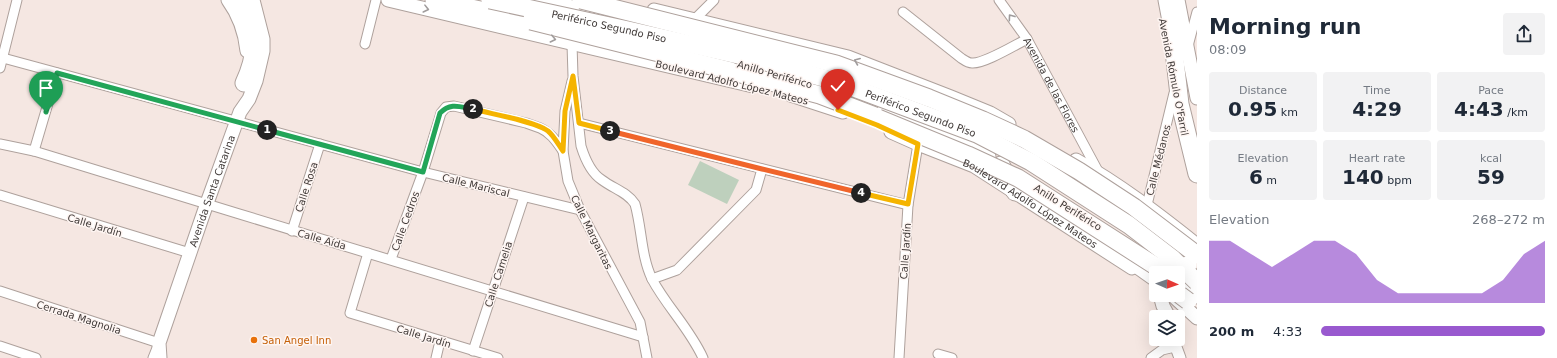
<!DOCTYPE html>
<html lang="en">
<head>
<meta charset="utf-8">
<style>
  body { margin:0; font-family:"DejaVu Sans",sans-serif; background:#f2f2f3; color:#1f2937; height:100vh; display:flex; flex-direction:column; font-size:15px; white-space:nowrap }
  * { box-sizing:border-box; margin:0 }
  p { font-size:13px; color:#747a83 }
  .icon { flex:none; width:22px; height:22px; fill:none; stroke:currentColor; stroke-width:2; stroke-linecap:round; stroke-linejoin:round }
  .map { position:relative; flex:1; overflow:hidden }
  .details { display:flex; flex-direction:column; background:#fff; width:360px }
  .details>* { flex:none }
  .needle { width:26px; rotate:92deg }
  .buttons { position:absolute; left:1149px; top:266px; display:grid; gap:8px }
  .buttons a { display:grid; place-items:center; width:36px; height:36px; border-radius:4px; background:#fff; box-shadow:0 4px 16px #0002; font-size:20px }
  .pin { position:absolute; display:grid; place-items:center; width:34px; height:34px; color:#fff; margin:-41px -17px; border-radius:50% 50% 50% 0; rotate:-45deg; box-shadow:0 0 4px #0007 }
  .pin .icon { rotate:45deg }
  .km { position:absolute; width:20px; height:20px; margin:-10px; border-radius:50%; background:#222; color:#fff; font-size:11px; line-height:20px; text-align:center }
  .round { display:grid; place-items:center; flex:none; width:42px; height:42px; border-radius:4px; background:#f2f2f3 }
  .head { display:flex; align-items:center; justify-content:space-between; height:68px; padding:0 12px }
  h1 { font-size:22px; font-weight:800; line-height:30px }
  .stats { display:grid; grid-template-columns:repeat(3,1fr); gap:6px; height:68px; padding:4px 12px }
  .stats div { display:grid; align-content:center; border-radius:4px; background:#f2f2f3; text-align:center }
  .stats b { font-size:20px; font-weight:800 }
  .stats small { font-size:11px; font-weight:400 }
  .stats p { font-size:11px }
  .chart { height:112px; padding:8px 12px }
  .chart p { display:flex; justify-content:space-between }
  .chart svg { width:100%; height:72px; margin-top:4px; fill:#9959cf; opacity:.7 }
  ul { padding:0 12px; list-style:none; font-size:13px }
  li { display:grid; grid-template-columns:64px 48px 1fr; align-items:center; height:30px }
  li i { height:10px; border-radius:5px; background:#9959cf }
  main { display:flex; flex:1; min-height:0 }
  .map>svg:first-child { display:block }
  .green { fill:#bed0bd }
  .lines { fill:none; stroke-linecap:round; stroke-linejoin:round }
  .minor-casing { stroke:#aea19c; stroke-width:11 }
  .tertiary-casing { stroke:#aea19c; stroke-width:13 }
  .secondary-casing { stroke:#aea19c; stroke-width:15 }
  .motorway-casing { stroke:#aea19c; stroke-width:19 }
  .minor { stroke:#fff; stroke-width:9 }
  .tertiary { stroke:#fff; stroke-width:11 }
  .secondary { stroke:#fff; stroke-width:13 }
  .motorway { stroke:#fff; stroke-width:17 }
  .motorway-bridge-casing { stroke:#aea19c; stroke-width:19; stroke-linecap:butt }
  .motorway-bridge { stroke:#fff; stroke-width:17 }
  .oneway { stroke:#a09c9c }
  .split-1-casing { stroke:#fff; stroke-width:8 }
  .split-2-casing { stroke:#fff; stroke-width:8 }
  .split-3-casing { stroke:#fff; stroke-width:8 }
  .split-4-casing { stroke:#fff; stroke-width:8 }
  .split-5-casing { stroke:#fff; stroke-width:8 }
  .split-1 { stroke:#22a559; stroke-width:5 }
  .split-2 { stroke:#22a559; stroke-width:5 }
  .split-3 { stroke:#f5b400; stroke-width:5 }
  .split-4 { stroke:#f0652b; stroke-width:5 }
  .split-5 { stroke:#f5b400; stroke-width:5 }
  .food-dot { fill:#e8710a; stroke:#fef5f2; stroke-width:1.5 }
  .labels { text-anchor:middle; stroke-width:3; stroke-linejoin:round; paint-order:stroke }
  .street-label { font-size:10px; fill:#403a38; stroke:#fef5f2 }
  .food-label { font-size:10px; fill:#c56008; stroke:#fef5f2; text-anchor:start }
</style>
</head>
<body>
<main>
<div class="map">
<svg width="1197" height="358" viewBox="0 0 1197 358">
  <rect width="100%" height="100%" fill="#f5e7e2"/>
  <polygon class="green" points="700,161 739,180 727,204 688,185"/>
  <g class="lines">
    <defs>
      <g id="minor">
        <path id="s1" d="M999 0 1027 39 1099 173"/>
        <path d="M903 12 961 58C964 60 968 63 972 63 984 64 1015 45 1027 39"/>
        <polyline points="695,19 714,0"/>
        <polyline points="365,44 376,0"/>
        <path d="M572 44 573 76 581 146C585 159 591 173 602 180 614 189 627 192 635 204 642 229 641 256 652 279 667 307 690 329 703 358"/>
        <polyline points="1188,46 1197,12"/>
        <polyline points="3,58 423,172 580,210"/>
        <polyline points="0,68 17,0"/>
        <polyline points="572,81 565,111 563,151 568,181 580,210 640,322 647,358"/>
        <polyline points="579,123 908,205"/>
        <path d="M0 144 34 151C237 213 440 276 643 337"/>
        <polyline points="34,151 57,73"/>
        <polyline points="0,195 190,253"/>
        <polyline points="1147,205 1174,93"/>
        <polyline points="292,231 320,144"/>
        <polyline points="368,253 350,313 498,358"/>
        <path d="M391 259 423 172 441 113 446 107 454 106 526 123 540 128C551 133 556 141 563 151"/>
        <polyline points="652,279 677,270 756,190 762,169"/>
        <polyline points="0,291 159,343 153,358"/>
        <polyline points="0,346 36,358"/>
        <polyline points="473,351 524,197"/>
        <polyline points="938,354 952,358"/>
        <polyline points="436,358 440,341"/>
        <polyline points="899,358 908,205 918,144"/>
        <polyline points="1151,358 1162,350 1175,347"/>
      </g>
      <polyline id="tertiary" points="1173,339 1180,358"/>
      <g id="secondary">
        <path d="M228 0C239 15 245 32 247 51"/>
        <polyline points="388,0 753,86"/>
        <polyline points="1178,0 1197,98"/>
        <polyline points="654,10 848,57 951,97 990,113 1009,124"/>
        <polyline points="791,95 843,112"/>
        <path id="s2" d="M891 132 918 144 974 166 1132 268"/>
        <path d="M1076 160C1119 184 1158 214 1197 245"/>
        <polyline points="1160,295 1163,306 1169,317"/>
        <polyline points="1172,295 1197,318"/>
        <path id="s3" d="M160 358 159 343 207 203 240 112 249 99 256 81 263 51V39L253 0"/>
      </g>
      <g id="motorway">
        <path d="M238 0C257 30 259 51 244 83"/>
        <polyline points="434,0 531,21"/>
        <polyline points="533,0 598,15"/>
        <polyline points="1167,0 1174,37"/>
        <polyline points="1171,25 1180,104 1197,174"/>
        <polyline points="747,66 851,96 953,137 987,157"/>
        <polyline points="1001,165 1015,192"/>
        <polyline points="1125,256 1156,278"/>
        <polyline points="1178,277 1197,295"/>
      </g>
    </defs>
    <use href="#minor" class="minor-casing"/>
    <use href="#tertiary" class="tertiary-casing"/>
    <use href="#secondary" class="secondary-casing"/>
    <use href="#motorway" class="motorway-casing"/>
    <use href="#minor" class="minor"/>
    <use href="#tertiary" class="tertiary"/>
    <use href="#secondary" class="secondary"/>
    <use href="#motorway" class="motorway"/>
    <defs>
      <g id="motorway-bridge">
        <path id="s4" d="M490 0 628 30 751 58 838 82 977 134 1031 162 1129 225 1172 258 1197 282"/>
        <polyline points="581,0 836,64 929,98 983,120 1024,139 1079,171 1134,207 1197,255"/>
        <polyline points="531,21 731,71"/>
        <polyline points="737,73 820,95 875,116"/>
        <polyline points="878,118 968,155 1018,178 1157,267 1173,269 1188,265"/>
        <polyline points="1180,295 1188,301"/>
      </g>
    </defs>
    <use href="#motorway-bridge" class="motorway-bridge-casing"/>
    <use href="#motorway-bridge" class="motorway-bridge"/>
  </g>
  <defs><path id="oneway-chevron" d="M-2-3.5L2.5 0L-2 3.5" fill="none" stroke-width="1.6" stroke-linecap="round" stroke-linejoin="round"/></defs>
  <g class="oneway">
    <use href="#oneway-chevron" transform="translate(426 9) rotate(14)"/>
    <use href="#oneway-chevron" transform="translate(1011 17) rotate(-126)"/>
    <use href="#oneway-chevron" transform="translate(553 39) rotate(13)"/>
    <use href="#oneway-chevron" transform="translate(857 61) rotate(-158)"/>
  </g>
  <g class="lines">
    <defs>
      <polyline id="split-1" points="46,112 57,73 267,130"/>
      <path id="split-2" d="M267 130 423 172 440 113C451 102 460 107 473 109"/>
      <path id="split-3" d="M473 109C491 114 534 121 548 131 554 136 558 144 563 151L565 111 573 76 579 123 610 131"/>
      <polyline id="split-4" points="610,131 762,169 861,193"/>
      <polyline id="split-5" points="838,110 877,125 918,144 908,204 861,193"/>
    </defs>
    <use href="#split-1" class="split-1-casing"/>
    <use href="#split-2" class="split-2-casing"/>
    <use href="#split-3" class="split-3-casing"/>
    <use href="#split-4" class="split-4-casing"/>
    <use href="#split-5" class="split-5-casing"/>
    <use href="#split-1" class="split-1"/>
    <use href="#split-2" class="split-2"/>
    <use href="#split-3" class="split-3"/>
    <use href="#split-4" class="split-4"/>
    <use href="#split-5" class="split-5"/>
  </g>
  <circle class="food-dot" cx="254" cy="340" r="4"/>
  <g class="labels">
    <g class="street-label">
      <text dy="4" stroke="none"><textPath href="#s4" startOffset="122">Periférico Segundo Piso</textPath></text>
      <text transform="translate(775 74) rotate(16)" y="4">Anillo Periférico</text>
      <text transform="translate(1174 77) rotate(79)" y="4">Avenida Rómulo O'Farril</text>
      <text transform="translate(732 82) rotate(14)" y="4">Boulevard Adolfo López Mateos</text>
      <text dy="4" stroke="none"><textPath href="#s1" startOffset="100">Avenida de las Flores</textPath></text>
      <text dy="4" stroke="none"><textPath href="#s4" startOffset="446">Periférico Segundo Piso</textPath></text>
      <text transform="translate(1158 160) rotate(-76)" y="4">Calle Médanos</text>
      <text transform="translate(476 185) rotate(14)" y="4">Calle Mariscal</text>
      <text transform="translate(306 187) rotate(-72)" y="4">Calle Rosa</text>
      <text dy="4" stroke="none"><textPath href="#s3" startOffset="176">Avenida Santa Catarina</textPath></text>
      <text dy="4" stroke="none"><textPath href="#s2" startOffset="157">Boulevard Adolfo López Mateos</textPath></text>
      <text transform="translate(1068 207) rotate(32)" y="4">Anillo Periférico</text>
      <text transform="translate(405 221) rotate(-70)" y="4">Calle Cedros</text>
      <text transform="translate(95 225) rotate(17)" y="4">Calle Jardín</text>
      <text transform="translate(592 232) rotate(64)" y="4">Calle Margaritas</text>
      <text transform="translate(322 239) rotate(16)" y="4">Calle Aída</text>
      <text transform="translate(905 251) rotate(-86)" y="4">Calle Jardín</text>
      <text transform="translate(498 274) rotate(-72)" y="4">Calle Camelia</text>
      <text transform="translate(79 317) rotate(18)" y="4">Cerrada Magnolia</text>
      <text transform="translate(424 336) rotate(17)" y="4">Calle Jardín</text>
    </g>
    <g class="food-label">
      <text x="262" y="344">San Angel Inn</text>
    </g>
  </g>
</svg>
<div class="buttons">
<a><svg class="needle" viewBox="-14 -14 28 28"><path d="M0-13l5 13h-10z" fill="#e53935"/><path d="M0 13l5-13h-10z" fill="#747a83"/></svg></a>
<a><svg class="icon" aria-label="layers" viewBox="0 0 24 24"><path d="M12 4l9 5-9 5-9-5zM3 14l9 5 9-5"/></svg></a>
</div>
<div class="pin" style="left:46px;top:112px;background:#1e9e55"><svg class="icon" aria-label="arrive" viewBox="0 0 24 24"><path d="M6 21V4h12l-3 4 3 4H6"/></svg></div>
<div class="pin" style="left:838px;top:110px;background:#d93025"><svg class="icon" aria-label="check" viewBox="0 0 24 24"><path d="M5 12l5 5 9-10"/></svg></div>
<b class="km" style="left:267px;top:130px">1</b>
<b class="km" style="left:473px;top:109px">2</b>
<b class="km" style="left:610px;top:131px">3</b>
<b class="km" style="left:861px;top:193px">4</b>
</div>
<section class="details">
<div class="head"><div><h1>Morning run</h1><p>08:09</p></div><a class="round"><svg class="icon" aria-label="share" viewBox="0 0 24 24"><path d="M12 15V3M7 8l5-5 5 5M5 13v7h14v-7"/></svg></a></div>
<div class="stats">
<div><p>Distance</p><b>0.95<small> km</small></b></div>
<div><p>Time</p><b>4:29</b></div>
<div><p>Pace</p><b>4:43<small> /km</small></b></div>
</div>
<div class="stats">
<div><p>Elevation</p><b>6<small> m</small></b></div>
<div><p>Heart rate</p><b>140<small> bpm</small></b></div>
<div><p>kcal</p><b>59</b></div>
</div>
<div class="chart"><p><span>Elevation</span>268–272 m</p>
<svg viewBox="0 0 160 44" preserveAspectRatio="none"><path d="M0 44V6L10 6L20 14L30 22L40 14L50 6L60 6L70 14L80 30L90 38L100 38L110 38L120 38L130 38L140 30L150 14L160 6V44z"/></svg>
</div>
<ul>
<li><b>200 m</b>4:33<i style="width:100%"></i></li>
</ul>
</section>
</main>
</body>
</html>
